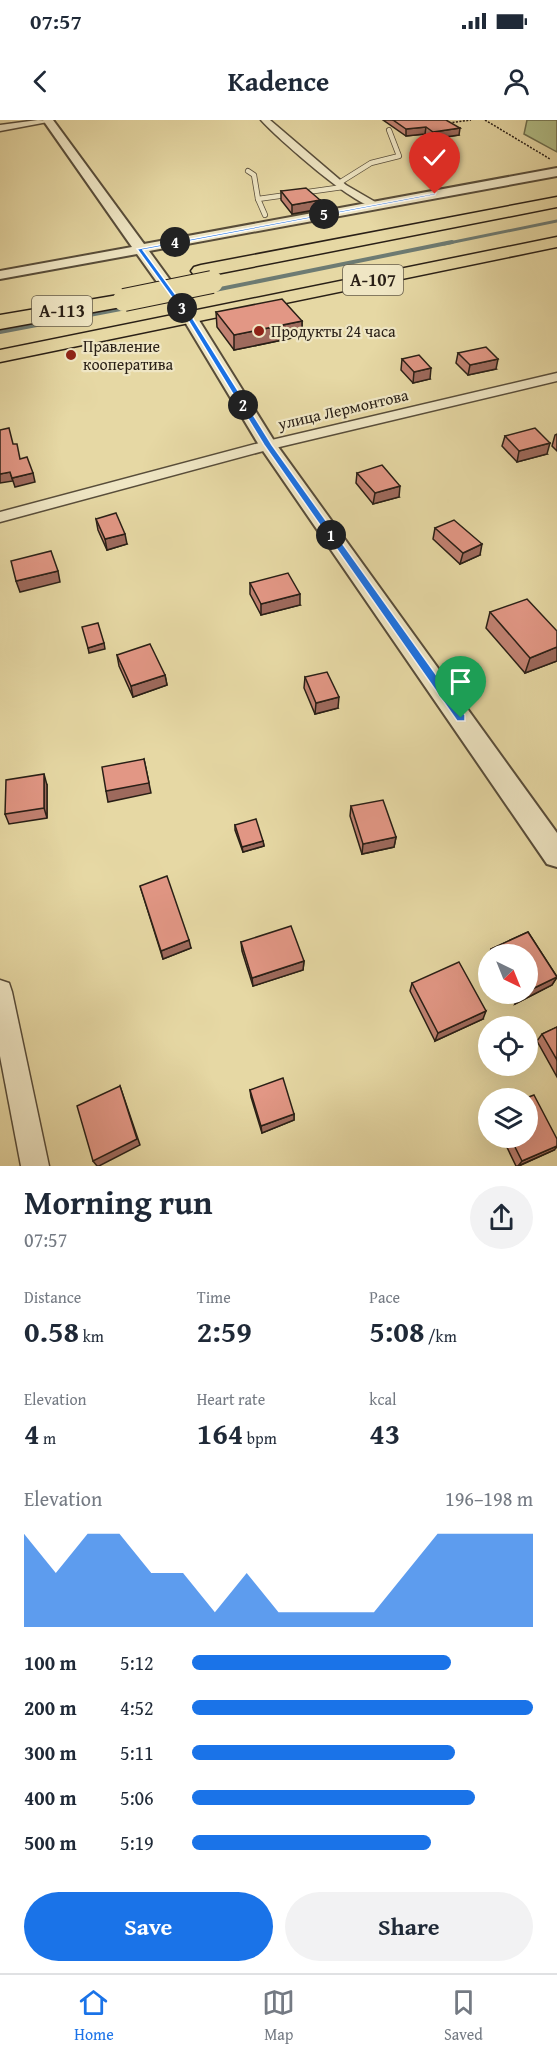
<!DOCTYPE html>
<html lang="en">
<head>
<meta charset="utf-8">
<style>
  body { margin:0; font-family:"Gentium Book Plus",serif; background:#f2f2f3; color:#1f2937; height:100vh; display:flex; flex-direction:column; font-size:22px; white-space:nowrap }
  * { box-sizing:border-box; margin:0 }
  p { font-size:20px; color:#747a83 }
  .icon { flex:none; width:33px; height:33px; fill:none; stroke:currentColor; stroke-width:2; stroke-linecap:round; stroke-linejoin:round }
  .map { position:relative; height:1046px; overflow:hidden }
  .side { display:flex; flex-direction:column; background:#fff; flex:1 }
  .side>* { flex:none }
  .needle { width:39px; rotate:137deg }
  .fabs { position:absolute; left:478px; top:824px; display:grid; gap:12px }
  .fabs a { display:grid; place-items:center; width:60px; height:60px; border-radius:50%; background:#fff; box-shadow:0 6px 24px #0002; font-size:30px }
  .pin { position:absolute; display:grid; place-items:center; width:51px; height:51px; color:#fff; margin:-62px -26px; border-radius:50% 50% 50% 0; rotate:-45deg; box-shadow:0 0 6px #0007 }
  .pin .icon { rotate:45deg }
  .km { position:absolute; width:30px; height:30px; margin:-15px; border-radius:50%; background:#222; color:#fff; font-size:16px; line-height:30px; text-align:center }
  .round { display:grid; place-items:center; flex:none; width:63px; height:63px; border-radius:32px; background:#f2f2f3 }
  .overview { display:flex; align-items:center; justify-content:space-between; height:102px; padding:0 24px }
  h1 { font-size:33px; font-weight:700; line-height:45px }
  .figures { display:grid; grid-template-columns:repeat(3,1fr); gap:9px; height:102px; padding:6px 24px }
  .figures div { display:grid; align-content:center }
  .figures b { font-size:30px; font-weight:700 }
  .figures small { font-size:16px; font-weight:400 }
  .figures p { font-size:16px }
  .chart { height:168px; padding:12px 24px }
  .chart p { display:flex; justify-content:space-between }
  .chart svg { width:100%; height:108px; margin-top:6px; fill:#1a73e8; opacity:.7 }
  .primary-button { display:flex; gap:12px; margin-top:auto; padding:12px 24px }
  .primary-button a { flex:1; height:69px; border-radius:36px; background:#1a73e8; color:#fff; font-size:24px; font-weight:700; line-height:69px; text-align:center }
  .primary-button a+a { background:#f2f2f3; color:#1f2937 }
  ul { padding:0 24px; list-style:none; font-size:20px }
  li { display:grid; grid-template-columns:96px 72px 1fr; align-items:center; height:45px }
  li i { height:15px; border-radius:8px; background:#1a73e8 }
  .status { display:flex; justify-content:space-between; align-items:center; height:42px; padding:0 30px; background:#fff; direction:ltr }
  .status svg { height:16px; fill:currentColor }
  header { display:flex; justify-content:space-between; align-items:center; height:78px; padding:0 24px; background:#fff; font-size:27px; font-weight:700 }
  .menu { display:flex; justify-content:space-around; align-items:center; height:84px; border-top:2px solid #e0e1e3; background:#fff; font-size:16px; color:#747a83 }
  .menu a { display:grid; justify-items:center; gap:3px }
  .menu .current { color:#1a73e8 }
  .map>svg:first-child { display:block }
  .green { fill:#b2bf88; stroke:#6e6f4f; stroke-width:1.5 }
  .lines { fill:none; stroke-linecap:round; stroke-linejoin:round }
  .stream-far1 { stroke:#6d7b73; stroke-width:3 }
  .stream { stroke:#6d7b73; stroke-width:4 }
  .service-casing { stroke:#584d3a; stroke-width:6 }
  .minor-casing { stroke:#584d3a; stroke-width:3 }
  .tertiary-casing { stroke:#584d3a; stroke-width:4 }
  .trunk-casing { stroke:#291f16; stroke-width:3 }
  .motorway-casing { stroke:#291f16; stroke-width:3 }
  .path { stroke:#291f16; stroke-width:1.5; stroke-dasharray:2 1.5; stroke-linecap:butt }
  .service { stroke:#efe6c4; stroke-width:4.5 }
  .minor { fill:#efe6c4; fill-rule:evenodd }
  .tertiary { fill:#efe6c4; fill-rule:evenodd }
  .trunk { fill:#e6d8a4; fill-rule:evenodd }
  .motorway { fill:#e6d8a4; fill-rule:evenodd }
  .motorway-bridge-casing { stroke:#291f16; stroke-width:24; stroke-linecap:butt }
  .motorway-bridge { stroke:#e6d8a4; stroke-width:22 }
  .wall { fill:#c28272; stroke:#291f16; stroke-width:1.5 }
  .shaded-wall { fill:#9e6a5d; stroke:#291f16; stroke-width:1.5 }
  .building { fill:#e29785; stroke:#291f16; stroke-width:1.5 }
  .route { fill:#1a73e8; stroke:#fff; stroke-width:1.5 }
  .poi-dot { fill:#8f2418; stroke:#efe6c4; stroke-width:2 }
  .labels { text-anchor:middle; stroke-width:4.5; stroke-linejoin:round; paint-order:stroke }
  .far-poi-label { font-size:16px; fill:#291f16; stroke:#efe6c4; text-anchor:start }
  .far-street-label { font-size:16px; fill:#291f16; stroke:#efe6c4 }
  .shield { fill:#efe6c4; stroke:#645b4a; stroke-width:1.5 }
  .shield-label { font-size:18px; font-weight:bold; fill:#291f16 }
</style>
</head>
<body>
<div class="status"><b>07:57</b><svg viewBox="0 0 49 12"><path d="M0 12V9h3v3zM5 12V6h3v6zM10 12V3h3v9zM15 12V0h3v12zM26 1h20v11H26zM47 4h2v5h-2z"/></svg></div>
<header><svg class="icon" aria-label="back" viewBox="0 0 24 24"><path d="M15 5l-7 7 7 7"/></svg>Kadence<svg class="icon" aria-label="person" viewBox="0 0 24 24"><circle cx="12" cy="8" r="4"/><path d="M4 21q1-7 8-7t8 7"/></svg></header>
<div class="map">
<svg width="557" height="1046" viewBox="0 0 557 1046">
  <rect width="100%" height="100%" fill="#e6d8a4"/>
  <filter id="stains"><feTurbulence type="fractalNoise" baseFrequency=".00333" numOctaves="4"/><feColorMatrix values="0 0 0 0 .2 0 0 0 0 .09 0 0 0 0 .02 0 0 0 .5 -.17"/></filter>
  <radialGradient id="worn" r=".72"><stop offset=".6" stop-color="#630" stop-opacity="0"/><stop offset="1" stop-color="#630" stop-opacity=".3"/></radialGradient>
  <polygon class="green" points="527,0 557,0 557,32 524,14"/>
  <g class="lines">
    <polyline class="stream-far1" points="444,124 557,101"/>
    <g class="stream">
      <polyline points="215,170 452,122"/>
      <polyline points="0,212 126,188"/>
    </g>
    <defs>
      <g id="service">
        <polyline points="248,51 254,55 258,79 343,67"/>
        <polyline points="339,63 371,43 399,36 389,10"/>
        <polyline points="258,79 265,95"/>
      </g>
      <g id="minor">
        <polygon points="38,0 53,1 0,11 0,5"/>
        <path d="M261 0H270L346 65 377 83V87C358 90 276 17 261 0Z"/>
        <polygon points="557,253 557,261 271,329 0,402 0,392 263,322"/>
        <polygon points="0,860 9,863 12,872 49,1046 21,1046 0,936"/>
      </g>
      <polygon id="tertiary" points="43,0 53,0 144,124 557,48 557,56 149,131 197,197 276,324 557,713 557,747 547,744 259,325 182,197 137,134 0,159 0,151 132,127"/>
      <polygon id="trunk" points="557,117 557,127 0,242 0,230"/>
      <g id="motorway">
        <polygon points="557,77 557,87 201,157 194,155 191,151 194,147 201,145"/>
        <polygon points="124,174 132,175 135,180 132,185 0,209 0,195"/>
      </g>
    </defs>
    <use href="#service" class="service-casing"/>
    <use href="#minor" class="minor-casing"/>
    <use href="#tertiary" class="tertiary-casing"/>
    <use href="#trunk" class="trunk-casing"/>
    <use href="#motorway" class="motorway-casing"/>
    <g class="path">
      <polyline points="485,0 550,39"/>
      <polyline points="449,3 471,0"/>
    </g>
    <use href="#service" class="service"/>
    <use href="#minor" class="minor"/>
    <use href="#tertiary" class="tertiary"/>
    <use href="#trunk" class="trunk"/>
    <use href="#motorway" class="motorway"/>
    <defs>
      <polyline id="motorway-bridge" points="124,180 212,162"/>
    </defs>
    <use href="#motorway-bridge" class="motorway-bridge-casing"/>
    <use href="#motorway-bridge" class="motorway-bridge"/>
  </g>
  <g class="wall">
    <polygon points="383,0 446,0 459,15 432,19 425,14 406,16"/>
    <polygon points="281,71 320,80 320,89 292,94 281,80"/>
    <polygon points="216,192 302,201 302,216 234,230 217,207"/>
    <polygon points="458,233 496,249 468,255 456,243"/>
    <polygon points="402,239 430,259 413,263 401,250"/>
    <polygon points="557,314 557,331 552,326 555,315"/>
    <polygon points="505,316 547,334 517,342 502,326"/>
    <polygon points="357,353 399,377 373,384 356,363"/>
    <polygon points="96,399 127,424 107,430 98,410"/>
    <polygon points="435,408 480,435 460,444 433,419"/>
    <polygon points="250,463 300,485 261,495 250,474"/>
    <polygon points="490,492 557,511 557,541 525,553 486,508"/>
    <polygon points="117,535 165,555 167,565 133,577 119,546"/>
    <polygon points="305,557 338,588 315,594 304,568"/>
    <polygon points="47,665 47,698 9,704 5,694"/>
    <polygon points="351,686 396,717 394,727 362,734 350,696"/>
    <polygon points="235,705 263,721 264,726 243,732 235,710"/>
    <polygon points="140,766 191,828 163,839"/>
    <polygon points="528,812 557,857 552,865 515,884 509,873 528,873 528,834 489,834 491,829"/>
    <polygon points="241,822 304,841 303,850 253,866 242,831"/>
    <polygon points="412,863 483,899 435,921 410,871"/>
    <polygon points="557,907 557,957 537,921 542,914"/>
    <polygon points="250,970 294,994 294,1000 262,1013 251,977"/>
    <polygon points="502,1017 528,1017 554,1030 519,1046 516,1046"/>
  </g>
  <g class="shaded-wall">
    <polygon points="426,7 425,14 406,16 406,9"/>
    <polygon points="460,8 459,15 432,19 433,12"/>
    <polygon points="320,80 320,89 292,94 292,85"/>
    <polygon points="302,201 302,216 234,230 234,215"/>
    <polygon points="498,239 496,249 468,255 470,245"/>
    <polygon points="431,248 430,259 413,263 414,252"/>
    <polygon points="550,323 547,334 517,342 519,331"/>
    <polygon points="10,352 13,361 0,363 0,354"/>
    <polygon points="33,353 35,362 15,367 12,358"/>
    <polygon points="400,366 399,377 373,384 375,373"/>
    <polygon points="125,414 127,424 107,430 105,419"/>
    <polygon points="482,424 480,435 460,444 463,433"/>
    <polygon points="58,451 60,462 20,472 16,461"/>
    <polygon points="300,474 300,485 261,495 261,484"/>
    <polygon points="104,523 105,529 89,533 88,528"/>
    <polygon points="557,527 557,541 525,553 530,538"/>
    <polygon points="165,555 167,565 133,577 131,566"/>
    <polygon points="339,577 338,588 315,594 316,583"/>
    <polygon points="144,639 151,673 108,682 106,671"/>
    <polygon points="44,654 47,665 47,698 44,688"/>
    <polygon points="396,717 394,727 362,734 363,724"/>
    <polygon points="263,721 264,726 243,732 242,727"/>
    <polygon points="189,820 191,828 163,839 161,831"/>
    <polygon points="304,841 303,850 253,866 252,858"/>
    <polygon points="557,857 552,865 515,884 520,875 525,873 528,873 528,871"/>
    <polygon points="486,891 483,899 435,921 438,913"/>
    <polygon points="120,966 140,1025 99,1046 97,1046 93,1041"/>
    <polygon points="294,994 294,1000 262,1013 261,1006"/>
    <polygon points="557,1026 557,1027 554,1030 518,1046 522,1041"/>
  </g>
  <g class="building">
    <polygon points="393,0 446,0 460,8 433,12 426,7 406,9"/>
    <polygon points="306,68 320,80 292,85 281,71"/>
    <polygon points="282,179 302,201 234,215 216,192"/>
    <polygon points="486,227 498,239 470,245 458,233"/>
    <polygon points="419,235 431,248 414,252 402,239"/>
    <polygon points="9,308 13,324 17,324 20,339 27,337 33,353 12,358 10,352 0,354 0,310"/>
    <polygon points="535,308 550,323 519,331 505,316"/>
    <polygon points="382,345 400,366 375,373 357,353"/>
    <polygon points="116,393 125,414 105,419 96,399"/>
    <polygon points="454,400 482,424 463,433 435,408"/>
    <polygon points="51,431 58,451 16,461 11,441"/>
    <polygon points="288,453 300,474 261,484 250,463"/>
    <polygon points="527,479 557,511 557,527 530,538 490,492"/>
    <polygon points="98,503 104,523 88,528 82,507"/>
    <polygon points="150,524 165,555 131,566 117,535"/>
    <polygon points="327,552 339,577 316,583 305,557"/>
    <polygon points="144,639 149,663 106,671 102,647"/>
    <polygon points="44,654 44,688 5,694 6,660"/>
    <polygon points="383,680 396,717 363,724 351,686"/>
    <polygon points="256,699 263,721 242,727 235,705"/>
    <polygon points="167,756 189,820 161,831 140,766"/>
    <polygon points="291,806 304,841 252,858 241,822"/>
    <polygon points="528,812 557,857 528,871 528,834 494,834 491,829"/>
    <polygon points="459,842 486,891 438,913 412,863"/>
    <polygon points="557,907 557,940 542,914"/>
    <polygon points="283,958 294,994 261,1006 250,970"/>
    <polygon points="120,966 137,1019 93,1041 77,986"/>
    <polygon points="534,975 557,1019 557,1026 522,1041 510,1017 528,1017 528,978 526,978"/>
  </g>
  <polygon class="route" points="436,73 435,75 143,130 192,197 272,325 465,595 465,601 457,601 264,325 186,197 137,129"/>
  <g class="poi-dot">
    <circle cx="259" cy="211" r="6"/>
    <circle cx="71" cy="235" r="6"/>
  </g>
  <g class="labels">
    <g class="far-poi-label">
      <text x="271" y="217">Продукты 24 часа</text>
      <text x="83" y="232">Правление<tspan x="83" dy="18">кооператива</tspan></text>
    </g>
    <g class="far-street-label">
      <text transform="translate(343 289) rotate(-13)" y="6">улица Лермонтова</text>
    </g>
    <g class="shield">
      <rect x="343" y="145" width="60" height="30" rx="4.5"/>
      <rect x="32" y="176" width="60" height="30" rx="4.5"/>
    </g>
    <g class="shield-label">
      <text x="373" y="166">А-107</text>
      <text x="62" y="197">А-113</text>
    </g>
  </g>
  <rect width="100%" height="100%" filter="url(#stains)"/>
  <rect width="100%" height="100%" fill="url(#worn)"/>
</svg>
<div class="fabs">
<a><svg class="needle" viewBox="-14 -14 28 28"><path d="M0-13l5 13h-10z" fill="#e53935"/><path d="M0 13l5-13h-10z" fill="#747a83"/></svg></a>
<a><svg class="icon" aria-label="locate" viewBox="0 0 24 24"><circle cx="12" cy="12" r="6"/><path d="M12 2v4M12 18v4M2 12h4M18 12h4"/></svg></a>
<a><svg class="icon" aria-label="layers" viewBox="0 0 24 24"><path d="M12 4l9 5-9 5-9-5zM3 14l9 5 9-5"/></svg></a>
</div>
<div class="pin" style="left:461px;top:598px;background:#1e9e55"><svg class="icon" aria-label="arrive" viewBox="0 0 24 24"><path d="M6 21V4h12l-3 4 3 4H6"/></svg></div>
<div class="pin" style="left:435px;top:74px;background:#d93025"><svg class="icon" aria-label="check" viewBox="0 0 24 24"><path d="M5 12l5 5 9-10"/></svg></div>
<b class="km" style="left:331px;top:415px">1</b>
<b class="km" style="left:243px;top:285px">2</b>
<b class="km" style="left:182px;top:188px">3</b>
<b class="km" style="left:175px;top:122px">4</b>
<b class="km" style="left:324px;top:94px">5</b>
</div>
<section class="side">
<div class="overview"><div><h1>Morning run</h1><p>07:57</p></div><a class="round"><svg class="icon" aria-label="share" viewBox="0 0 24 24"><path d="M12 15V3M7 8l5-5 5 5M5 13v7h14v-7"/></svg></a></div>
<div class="figures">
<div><p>Distance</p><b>0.58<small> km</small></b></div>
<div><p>Time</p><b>2:59</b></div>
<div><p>Pace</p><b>5:08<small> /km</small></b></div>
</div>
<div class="figures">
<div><p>Elevation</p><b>4<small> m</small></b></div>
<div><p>Heart rate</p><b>164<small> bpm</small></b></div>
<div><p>kcal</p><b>43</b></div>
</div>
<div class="chart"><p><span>Elevation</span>196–198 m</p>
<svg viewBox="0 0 160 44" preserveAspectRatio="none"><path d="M0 44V6L10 22L20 6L30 6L40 22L50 22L60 38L70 22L80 38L90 38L100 38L110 38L120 22L130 6L140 6L150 6L160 6V44z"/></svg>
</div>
<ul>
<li><b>100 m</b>5:12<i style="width:76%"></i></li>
<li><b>200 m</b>4:52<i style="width:100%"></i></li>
<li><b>300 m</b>5:11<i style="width:77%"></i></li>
<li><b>400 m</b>5:06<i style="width:83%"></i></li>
<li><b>500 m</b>5:19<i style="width:70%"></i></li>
</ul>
<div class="primary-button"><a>Save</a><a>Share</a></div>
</section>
<nav class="menu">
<a class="current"><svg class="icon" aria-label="home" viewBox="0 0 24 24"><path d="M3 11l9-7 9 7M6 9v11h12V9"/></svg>Home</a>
<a><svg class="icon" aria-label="map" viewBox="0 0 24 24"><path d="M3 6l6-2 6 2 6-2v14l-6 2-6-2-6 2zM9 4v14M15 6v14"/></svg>Map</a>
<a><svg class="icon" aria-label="saved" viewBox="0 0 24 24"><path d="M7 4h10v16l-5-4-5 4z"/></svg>Saved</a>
</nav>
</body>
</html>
